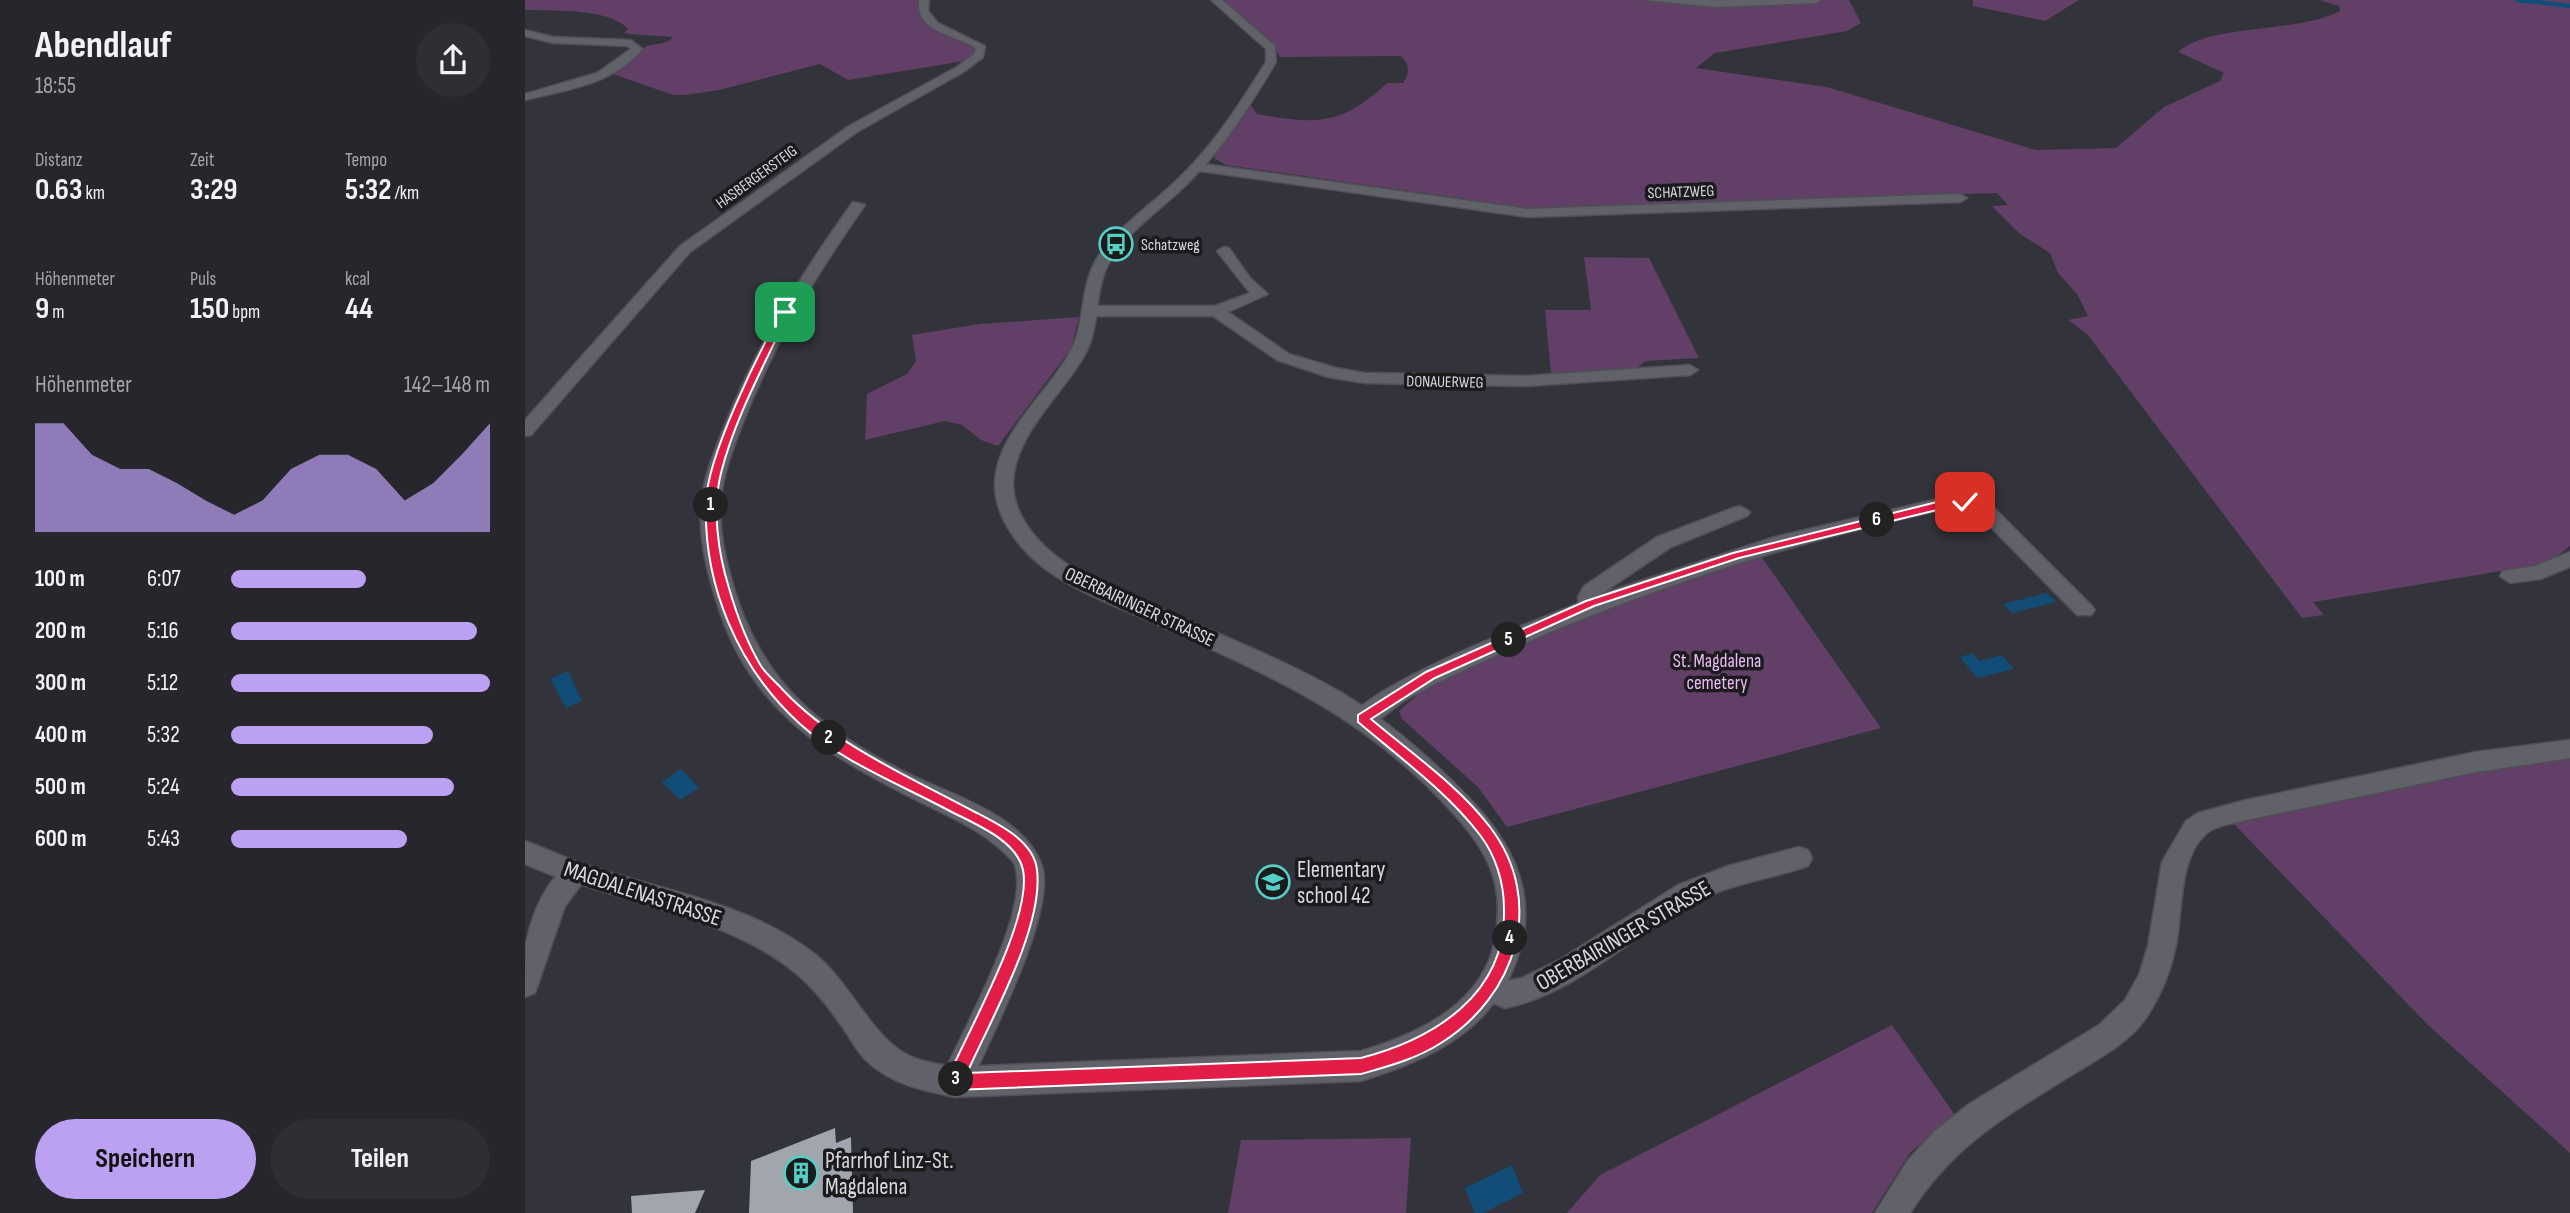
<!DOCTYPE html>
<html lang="de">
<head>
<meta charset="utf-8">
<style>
  body { margin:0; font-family:"Sofia Sans Condensed",sans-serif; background:#2e2e34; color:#f1f3f6; height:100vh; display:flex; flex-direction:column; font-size:26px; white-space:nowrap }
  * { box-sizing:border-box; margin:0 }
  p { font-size:23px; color:#a4a5a9 }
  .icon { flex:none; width:38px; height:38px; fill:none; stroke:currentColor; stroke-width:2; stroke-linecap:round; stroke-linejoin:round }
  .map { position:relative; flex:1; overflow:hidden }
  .details { display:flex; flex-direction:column; background:#26262c; width:525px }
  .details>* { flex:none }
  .pin { position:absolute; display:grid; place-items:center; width:60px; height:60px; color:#fff; margin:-30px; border-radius:14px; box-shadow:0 4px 10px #0006 }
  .km { position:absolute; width:35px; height:35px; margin:-18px; border-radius:50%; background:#222; color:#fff; font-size:19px; line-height:35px; text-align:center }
  .round { display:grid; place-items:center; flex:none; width:74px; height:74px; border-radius:37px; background:#2e2e34 }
  .summary { display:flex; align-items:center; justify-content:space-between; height:119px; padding:0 35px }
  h1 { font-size:38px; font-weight:700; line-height:52px }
  .figures { display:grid; grid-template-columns:repeat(3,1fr); gap:10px; height:119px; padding:7px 35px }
  .figures div { display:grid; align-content:center }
  .figures b { font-size:30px; font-weight:700 }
  .figures small { font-size:19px; font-weight:400 }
  .figures p { font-size:19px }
  .chart { height:196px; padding:14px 35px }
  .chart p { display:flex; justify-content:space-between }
  .chart svg { width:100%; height:126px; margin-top:7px; fill:#bca0f2; opacity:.7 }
  .primary-button { display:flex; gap:14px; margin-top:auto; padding:14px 35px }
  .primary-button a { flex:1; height:80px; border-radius:42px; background:#bca0f2; color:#111; font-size:28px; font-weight:700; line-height:80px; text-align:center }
  .primary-button a+a { background:#2e2e34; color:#f1f3f6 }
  ul { padding:0 35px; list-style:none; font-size:23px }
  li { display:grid; grid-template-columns:112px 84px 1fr; align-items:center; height:52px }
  li i { height:18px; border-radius:9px; background:#bca0f2 }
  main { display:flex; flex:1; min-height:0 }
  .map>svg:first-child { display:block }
  .green { fill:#613f67 }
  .water { fill:#114d77 }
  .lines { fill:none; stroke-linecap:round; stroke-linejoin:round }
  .stream { stroke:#114d77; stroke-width:4.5 }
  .building { fill:#a0a5ae }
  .minor-casing { stroke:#4f4f56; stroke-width:3 }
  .tertiary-casing { stroke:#4f4f56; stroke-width:3 }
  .minor { fill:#61616a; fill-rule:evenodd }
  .tertiary { fill:#61616a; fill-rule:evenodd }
  .route { fill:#e11d48; stroke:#fff; stroke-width:2 }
  .labels { text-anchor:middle; stroke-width:7; stroke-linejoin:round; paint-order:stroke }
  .far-street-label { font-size:16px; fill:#d8d8dd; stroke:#1b1b1e }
  .far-poi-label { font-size:16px; fill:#d8d8dd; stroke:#1b1b1e; text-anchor:start }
  .street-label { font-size:19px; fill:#d8d8dd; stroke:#1b1b1e }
  .park-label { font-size:19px; fill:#ecbaf6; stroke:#1b1b1e }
  .near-poi-label { font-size:23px; fill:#d8d8dd; stroke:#1b1b1e; text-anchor:start }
  .near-street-label { font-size:23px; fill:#d8d8dd; stroke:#1b1b1e }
</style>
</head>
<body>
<main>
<section class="details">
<div class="summary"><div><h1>Abendlauf</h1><p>18:55</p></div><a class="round"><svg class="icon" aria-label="share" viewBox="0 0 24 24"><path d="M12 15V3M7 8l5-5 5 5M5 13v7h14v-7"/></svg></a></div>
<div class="figures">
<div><p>Distanz</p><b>0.63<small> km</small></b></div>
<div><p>Zeit</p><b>3:29</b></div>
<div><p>Tempo</p><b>5:32<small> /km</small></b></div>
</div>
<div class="figures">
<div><p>Höhenmeter</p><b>9<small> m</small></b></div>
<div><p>Puls</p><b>150<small> bpm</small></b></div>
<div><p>kcal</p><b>44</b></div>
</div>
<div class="chart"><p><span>Höhenmeter</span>142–148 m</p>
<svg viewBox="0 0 160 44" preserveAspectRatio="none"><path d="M0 44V6L10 6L20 17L30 22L40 22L50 27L60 33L70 38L80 33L90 22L100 17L110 17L120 22L130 33L140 27L150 17L160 6V44z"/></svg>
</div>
<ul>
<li><b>100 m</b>6:07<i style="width:52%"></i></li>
<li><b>200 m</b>5:16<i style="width:95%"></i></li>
<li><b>300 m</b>5:12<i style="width:100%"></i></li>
<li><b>400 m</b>5:32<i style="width:78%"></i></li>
<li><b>500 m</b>5:24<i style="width:86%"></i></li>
<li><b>600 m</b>5:43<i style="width:68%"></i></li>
</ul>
<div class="primary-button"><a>Speichern</a><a>Teilen</a></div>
</section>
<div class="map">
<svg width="2045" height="1213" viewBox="0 0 2045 1213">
  <rect width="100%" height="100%" fill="#32333b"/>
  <g class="green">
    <path d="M0 0H394L395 15 406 26 452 49 445 60 323 80 295 64 194 90 160 95H148L85 73C95 67 116 49 122 46 131 43 141 45 148 37L104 34 99 33 103 29C85 8 26 11 0 10Z"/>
    <path d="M695 0H1324L1336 23 1322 31 1190 53 1171 68 1302 87 1511 150 1591 148 1639 107 1695 81 1699 73 1653 52C1686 23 1771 34 1815 11L1814 6 1794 0H2045V546L2027 560 2001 567 1788 602 1799 615 1777 618 1562 334 1543 320 1563 316 1552 294 1533 273 1525 253 1495 234 1467 206 1483 205 1472 193 1002 208 701 165 689 158 691 150 724 103 732 114C792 125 817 125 862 83H878C885 73 885 65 876 56L755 57 746 41Z"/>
    <polygon points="1448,0 1554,0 1520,21 1448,6"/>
    <polygon points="1059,257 1124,258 1174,358 1121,361 1110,369 1026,374 1020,310 1066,310"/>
    <polygon points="554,317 546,349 473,446 456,440 437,425 420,421 340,440 342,394 382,374 391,361 387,335 454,324"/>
    <polygon points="1236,556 1356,728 982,827 953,787 877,719 874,711 898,690 986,648 1121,591"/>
    <polygon points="2045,756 2045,1153 1902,1024 1707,822 1976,766"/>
    <polygon points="1367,1025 1430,1115 1385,1153 1347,1213 1042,1213 1075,1175"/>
    <polygon points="886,1138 881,1213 703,1213 716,1140"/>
  </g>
  <g class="water">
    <polygon points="1522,593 1531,602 1487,613 1478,604"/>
    <polygon points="1448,653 1454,661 1477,655 1489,669 1452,678 1435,657"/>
    <polygon points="43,671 57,701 41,708 26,679"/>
    <polygon points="156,769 174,788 155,800 137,782"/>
    <polygon points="987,1165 998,1193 958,1213 950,1213 940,1188"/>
  </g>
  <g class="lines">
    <polyline class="stream" points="1992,0 2045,6"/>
  </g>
  <g class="building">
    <polygon points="310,1128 311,1143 326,1137 328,1213 224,1213 226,1161"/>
    <polygon points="180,1190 170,1213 107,1213 106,1196"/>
  </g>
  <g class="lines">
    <defs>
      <g id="minor">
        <path d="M394 0H404L403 11 413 23 460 46 458 57 440 71 332 132 165 252 6 435 0 436V420L155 246 324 126 432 67 449 54 451 49 446 45C424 34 391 30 394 0Z"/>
        <path d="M0 30 28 37 106 40 117 49C89 84 41 90 0 100V94L72 73 106 49 103 46 28 43 0 36Z"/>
        <polygon points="672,163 1003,209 1435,194 1442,198 1435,202 1003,217 668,170 666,167"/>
        <path d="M328 202 340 205C291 275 248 345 217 425 208 449 198 473 196 499 193 528 200 557 208 585 236 682 293 727 380 772 425 795 499 814 517 866 532 912 461 1047 441 1093L430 1097 419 1093 415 1082C434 1036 509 908 489 863 465 834 430 819 397 803 364 786 330 769 300 748 251 715 214 669 195 612 183 576 172 536 177 498 180 473 190 450 199 427 231 346 277 273 328 202Z"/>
        <polygon points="699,247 704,248 725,278 743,294 703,312 764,354 811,368 840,373 1001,376 1165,365 1173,370 1165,375 1001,386 840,383 803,377 752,360 688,316 567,316 559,311 567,306 690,306 725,293 692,251"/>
        <path d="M1430 495 1453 498 1466 505 1566 605 1570 610 1566 615H1552L1452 513 1442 508 1430 507C1263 542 1105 594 950 665 926 676 902 687 879 701 867 709 856 720 844 726 838 728 834 727 829 725L825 719C844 684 1011 620 1054 603L1053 597 1059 586 1132 537 1208 508 1215 506 1225 512 1222 516 1146 547 1076 594 1250 537Z"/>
        <polygon points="2045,552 2045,567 2015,579 1985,583 1975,576 1978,571 2011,566"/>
        <path d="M2045 740V758L1951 772 1721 820C1708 824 1691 825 1681 834 1653 859 1658 911 1651 945 1646 970 1635 997 1621 1018 1603 1044 1571 1060 1545 1076 1478 1118 1429 1145 1385 1213H1350L1383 1160 1410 1131 1444 1104 1574 1025 1600 1000 1614 975 1623 946 1637 862 1661 821 1673 813 1721 800 1951 752Z"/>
        <path d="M1274 847 1283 850 1287 858 1283 866C1246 879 1206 883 1171 902 1106 935 1053 993 980 1008L954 997 950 988 954 979 964 975 981 981 997 978 1036 959 1153 885 1203 866Z"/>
        <path d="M51 863 60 866 64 874 40 906 10 993 0 997C0 980 0 959 1 943 7 915 22 873 51 863Z"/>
      </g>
      <g id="tertiary">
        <path d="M686 0H697L750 46 751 62C726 104 700 146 665 181 640 207 607 227 587 258 567 288 577 326 559 356 537 395 489 435 488 483 488 513 509 539 532 557 553 574 585 585 610 597 679 629 751 655 817 693 865 722 908 760 947 801 987 843 1013 894 994 953 970 1030 908 1058 836 1081L430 1097C400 1091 365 1084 342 1061 333 1053 327 1041 320 1031 306 1010 291 990 272 974 199 913 86 902 0 864V841C22 849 42 859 64 866 140 891 227 904 291 955 324 982 346 1034 379 1053 394 1062 413 1064 430 1067L836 1051C893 1034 959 1004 970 939 982 876 957 844 916 800 831 712 749 678 640 628 601 610 554 594 519 568 494 549 470 517 470 485 470 436 520 395 543 356 562 325 553 286 574 255 596 224 629 203 656 176 690 143 716 102 741 62V49Z"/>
        <polygon points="1121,0 1296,0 1291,3 1190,7"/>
      </g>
    </defs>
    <use href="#minor" class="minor-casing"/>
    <use href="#tertiary" class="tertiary-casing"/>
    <use href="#minor" class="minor"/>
    <use href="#tertiary" class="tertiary"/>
  </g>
  <path class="route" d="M257 311 264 312C240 364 210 417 196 473 187 509 193 553 204 588 212 616 221 641 236 666 242 675 251 682 258 690 310 745 381 775 448 811 471 823 509 840 512 870 519 927 465 1021 442 1073L836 1058C909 1039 982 994 979 909 979 883 971 856 955 835 921 791 874 757 833 722V715L901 672 1061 601 1208 553 1424 499 1440 498 1445 502 1214 558 1069 606 910 678 846 719C886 753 933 785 965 827 1022 902 991 996 916 1043 891 1059 864 1066 836 1074L429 1090 421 1082C441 1034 508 919 498 870 492 839 445 822 421 809 372 783 316 761 275 724 213 668 178 585 181 502 182 456 234 352 257 311Z"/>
  <defs>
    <symbol id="bus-ring" viewBox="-11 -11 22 22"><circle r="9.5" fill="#1b1b1e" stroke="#55cec5" stroke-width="1.5"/><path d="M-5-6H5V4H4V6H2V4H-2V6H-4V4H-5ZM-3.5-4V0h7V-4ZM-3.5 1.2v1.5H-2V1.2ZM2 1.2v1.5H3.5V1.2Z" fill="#55cec5"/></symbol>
    <symbol id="school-ring" viewBox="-11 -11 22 22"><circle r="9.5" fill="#1b1b1e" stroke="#55cec5" stroke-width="1.5"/><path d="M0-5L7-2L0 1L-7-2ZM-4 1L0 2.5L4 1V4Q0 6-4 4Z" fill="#55cec5"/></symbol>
    <symbol id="building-ring" viewBox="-11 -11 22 22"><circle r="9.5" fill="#1b1b1e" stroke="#55cec5" stroke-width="1.5"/><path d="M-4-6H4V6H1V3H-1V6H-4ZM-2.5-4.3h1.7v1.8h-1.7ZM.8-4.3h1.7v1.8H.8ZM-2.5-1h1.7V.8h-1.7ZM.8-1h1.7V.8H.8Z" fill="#55cec5"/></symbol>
  </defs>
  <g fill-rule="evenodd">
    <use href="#bus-ring" x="572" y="225" width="38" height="38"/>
    <use href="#school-ring" x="729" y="863" width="38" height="38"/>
    <use href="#building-ring" x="257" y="1154" width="38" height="38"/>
  </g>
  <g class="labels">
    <g class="far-street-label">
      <text transform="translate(231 176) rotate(-36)" y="6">HASBERGERSTEIG</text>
      <text transform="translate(1156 191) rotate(-2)" y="6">SCHATZWEG</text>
      <text transform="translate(920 381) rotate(1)" y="6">DONAUERWEG</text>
    </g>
    <g class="far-poi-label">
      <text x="616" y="250">Schatzweg</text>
    </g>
    <g class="street-label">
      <text transform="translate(615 606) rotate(25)" y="7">OBERBAIRINGER STRASSE</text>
    </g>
    <g class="park-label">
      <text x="1192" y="667">St. Magdalena<tspan x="1192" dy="22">cemetery</tspan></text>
    </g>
    <g class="near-poi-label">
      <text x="772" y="877">Elementary<tspan x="772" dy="26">school 42</tspan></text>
      <text x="300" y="1168">Pfarrhof Linz-St.<tspan x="300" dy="26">Magdalena</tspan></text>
    </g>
    <g class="near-street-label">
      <text transform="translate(118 893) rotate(18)" y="8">MAGDALENASTRASSE</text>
      <text transform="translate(1098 935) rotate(-30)" y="8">OBERBAIRINGER STRASSE</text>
    </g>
  </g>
</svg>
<div class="pin" style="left:260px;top:312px;background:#1e9e55"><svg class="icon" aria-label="arrive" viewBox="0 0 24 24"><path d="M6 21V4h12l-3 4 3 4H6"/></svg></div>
<div class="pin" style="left:1440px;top:502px;background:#d93025"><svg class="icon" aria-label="check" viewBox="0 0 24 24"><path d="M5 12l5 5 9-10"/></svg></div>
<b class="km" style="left:186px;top:505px">1</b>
<b class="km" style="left:304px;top:738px">2</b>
<b class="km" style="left:431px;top:1079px">3</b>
<b class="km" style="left:985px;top:938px">4</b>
<b class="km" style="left:984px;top:640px">5</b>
<b class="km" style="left:1352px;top:520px">6</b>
</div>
</main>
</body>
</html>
